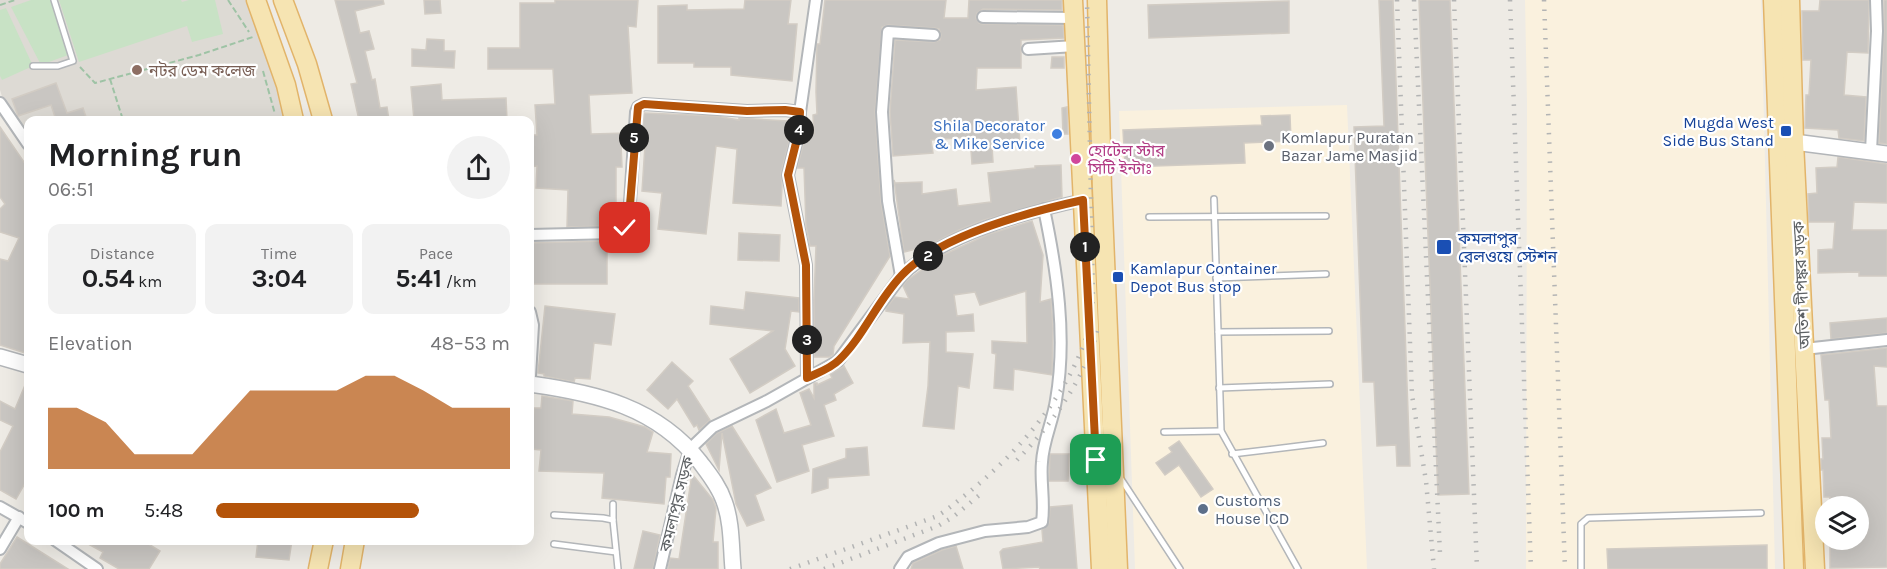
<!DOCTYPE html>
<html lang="en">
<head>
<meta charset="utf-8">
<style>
  body { margin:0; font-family:Karla,"Noto Sans Bengali",sans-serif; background:#f2f2f2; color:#202124; height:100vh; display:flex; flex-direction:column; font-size:22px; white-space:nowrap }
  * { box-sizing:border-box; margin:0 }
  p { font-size:20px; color:#757577 }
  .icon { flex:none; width:33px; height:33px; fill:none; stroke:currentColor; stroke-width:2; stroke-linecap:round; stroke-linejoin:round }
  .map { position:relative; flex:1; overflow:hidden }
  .drawer { position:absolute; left:24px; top:116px; width:510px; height:429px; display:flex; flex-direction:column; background:#fff; border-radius:12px; box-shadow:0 6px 24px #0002 }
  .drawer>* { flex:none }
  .fabs { position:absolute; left:1815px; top:496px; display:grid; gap:12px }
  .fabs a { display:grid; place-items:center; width:54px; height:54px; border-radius:50%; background:#fff; box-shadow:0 6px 24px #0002; font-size:30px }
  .pin { position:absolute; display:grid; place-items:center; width:51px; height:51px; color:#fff; margin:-26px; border-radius:12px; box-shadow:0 3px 9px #0006 }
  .km { position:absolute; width:30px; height:30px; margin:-15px; border-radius:50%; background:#222; color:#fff; font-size:16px; line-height:30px; text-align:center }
  .round { display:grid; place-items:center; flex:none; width:63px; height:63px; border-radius:32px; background:#f2f2f2 }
  .headline { display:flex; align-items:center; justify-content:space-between; height:102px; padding:0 24px }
  h1 { font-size:33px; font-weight:700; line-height:45px }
  .metrics { display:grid; grid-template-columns:repeat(3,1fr); gap:9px; height:102px; padding:6px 24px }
  .metrics div { display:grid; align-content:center; border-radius:12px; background:#f2f2f2; text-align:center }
  .metrics b { font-size:26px; font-weight:700 }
  .metrics small { font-size:16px; font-weight:400 }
  .metrics p { font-size:16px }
  .chart { height:168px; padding:12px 24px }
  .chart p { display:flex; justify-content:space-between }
  .chart svg { width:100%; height:108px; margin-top:6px; fill:#b45309; opacity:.7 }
  ul { padding:0 24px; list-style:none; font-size:20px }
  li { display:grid; grid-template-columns:96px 72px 1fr; align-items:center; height:45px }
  li i { height:15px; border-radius:8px; background:#b45309 }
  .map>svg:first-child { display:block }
  .commercial { fill:#faf1de }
  .education { fill:#dddad4 }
  .green { fill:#c8e2c5 }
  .building { fill:#c9c6c2; stroke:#d2ccc4; stroke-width:1.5 }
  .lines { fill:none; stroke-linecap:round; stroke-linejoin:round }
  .lane-casing { stroke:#b3b6b9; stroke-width:8 }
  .street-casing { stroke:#b3b6b9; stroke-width:14 }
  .secondary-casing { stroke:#b2b5b8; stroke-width:18 }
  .primary-casing { stroke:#e2b46a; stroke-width:21 }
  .path { stroke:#9ec3a5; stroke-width:2; stroke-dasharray:6 3; stroke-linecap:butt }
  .lane { stroke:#fff; stroke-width:5 }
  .street { stroke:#fff; stroke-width:10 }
  .secondary { stroke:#fff; stroke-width:15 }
  .primary { stroke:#f6e4b2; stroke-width:18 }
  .rail { stroke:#b3b4b4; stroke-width:4.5; stroke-dasharray:1.5 8; stroke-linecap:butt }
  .route-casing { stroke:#fff; stroke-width:12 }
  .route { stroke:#b45309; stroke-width:8 }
  .education-dot { fill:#8d6e63; stroke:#fff; stroke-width:2 }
  .transit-dot { fill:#1a4fb4; stroke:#fff; stroke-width:2 }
  .shop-dot { fill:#3f7fe0; stroke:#fff; stroke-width:2 }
  .worship-dot { fill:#6b7280; stroke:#fff; stroke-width:2 }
  .hotel-dot { fill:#d1479c; stroke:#fff; stroke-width:2 }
  .service-dot { fill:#5c6f8a; stroke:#fff; stroke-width:2 }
  .labels { text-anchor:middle; stroke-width:4.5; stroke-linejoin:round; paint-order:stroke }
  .education-label { font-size:16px; fill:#785e54; stroke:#fff; text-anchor:start }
  .transit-label { font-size:16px; fill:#164399; stroke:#fff; text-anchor:start }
  .shop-label { font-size:16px; fill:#366cbe; stroke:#fff; text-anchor:end }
  .worship-label { font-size:16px; fill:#5b616d; stroke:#fff; text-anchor:start }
  .hotel-label { font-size:16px; fill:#b23c85; stroke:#fff; text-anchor:start }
  .street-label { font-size:16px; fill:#5d6164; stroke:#fff }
  .service-label { font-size:16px; fill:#4e5e75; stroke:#fff; text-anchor:start }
</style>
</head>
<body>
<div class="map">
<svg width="1887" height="569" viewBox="0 0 1887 569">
  <rect width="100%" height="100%" fill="#eeebe5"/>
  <g class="commercial">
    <polygon points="1525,0 1761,0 1775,569 1526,569 1527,103"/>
    <polygon points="1347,105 1367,569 1135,569 1119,111"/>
  </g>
  <polygon class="education" points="0,0 247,0 269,50 286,120 28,120 28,144 8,116 0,90"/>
  <g class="green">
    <polygon points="31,0 53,0 68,55 41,65 11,7"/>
    <polygon points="59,0 181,0 182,2 189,0 215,0 223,34 192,42 187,26 79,62"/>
    <polygon points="6,8 33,66 2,80 0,76 0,10"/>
  </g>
  <g class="building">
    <polygon points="335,0 383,0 384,4 355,11 360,33 369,31 374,49 365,51 372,80 375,79 380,108 387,107 389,120 359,120 351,84 357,83"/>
    <polygon points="424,0 440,0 441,13 425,14"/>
    <polygon points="555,0 638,0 636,27 628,26 632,93 589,95 591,134 627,133 626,144 621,144 622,167 616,167 616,223 607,223 607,226 567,227 568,190 536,188 537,166 530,167 530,135 537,135 535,105 555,104 553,69 488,69 488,48 520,48 520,3 555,3"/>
    <polygon points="745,0 791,0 788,24 797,24 792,81 731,75 731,67 694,67 694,63 658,63 658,6 687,5 687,10 744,9"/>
    <polygon points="825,0 946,0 944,18 968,18 969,0 1062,0 1062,10 983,9 977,13 976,18 979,23 983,24 1063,25 1064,38 1021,40 1021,68 977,68 976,90 1016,87 1020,144 992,146 993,162 972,164 970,137 931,140 933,153 893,156 890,112 895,40 934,42 940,40 941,35 939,29 934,28 888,25 882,27 875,112 881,202 890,256 834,346 833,355 829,357 814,357 814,300 816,246 810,246 806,225 804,168 797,168 806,134 814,134 813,115 817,114 816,92 817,44 820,44"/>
    <polygon points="1379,0 1393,0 1410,466 1397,466 1396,445 1377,446 1374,382 1363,382 1354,127 1384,126"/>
    <polygon points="1419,0 1450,0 1469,494 1438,495"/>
    <polygon points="1820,0 1869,0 1868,53 1847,52 1844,95 1866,97 1864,141 1839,138 1838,130 1805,128 1806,95 1809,95 1811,60 1803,60 1802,11 1819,11"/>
    <polygon points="1884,0 1887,0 1887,144 1879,143 1884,31"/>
    <polygon points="1289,1 1289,33 1149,38 1148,5"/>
    <polygon points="427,39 444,40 444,51 455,51 454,68 412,66 412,49 426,50"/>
    <polygon points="1052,57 1064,57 1064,68 1051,68"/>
    <polygon points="56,83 67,113 83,108 87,120 53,120 55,117 51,105 18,116 12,99"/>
    <polygon points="441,84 442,100 506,98 507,120 414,120 411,87"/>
    <polygon points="1067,107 1068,134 1063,134 1062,108"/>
    <polygon points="644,113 716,116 739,120 739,118 788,121 787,134 791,134 781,173 782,186 781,206 733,203 737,149 716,146 706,234 658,229 662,193 642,191 645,145 641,145"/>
    <polygon points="1290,115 1291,141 1244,143 1245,163 1125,167 1123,130 1262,125 1261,116"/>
    <polygon points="0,127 28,168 28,354 0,345 0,259 8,261 19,238 0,232 0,209 5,204 0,197"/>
    <polygon points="1838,157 1887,164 1887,203 1854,202 1852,230 1887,230 1887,276 1859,276 1859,272 1818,273 1818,250 1833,249 1835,222 1809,222 1808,194 1817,193 1816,168 1837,167"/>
    <polygon points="1061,165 1062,197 984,220 959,230 928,246 904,252 894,180 895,183 922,182 922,194 956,189 958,206 991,202 988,173 1035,168 1035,166"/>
    <polygon points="1032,221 1043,255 1040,302 1051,299 1053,328 1052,375 1014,369 1013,390 994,388 996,354 992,353 992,341 1027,343 1026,291 980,305 975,292 954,295 957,316 973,314 974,331 946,332 946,352 973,354 969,388 958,386 954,429 923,426 928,386 930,342 903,343 904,314 886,311 886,308 895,297 909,299 903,286 906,281 943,255 989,234"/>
    <polygon points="739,233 780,235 779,261 738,260"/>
    <polygon points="607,241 607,284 530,284 530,243"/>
    <polygon points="746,292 799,298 799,312 791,311 785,349 795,366 750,393 730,359 773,331 710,324 711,306 744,310"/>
    <polygon points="545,306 615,314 611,345 594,343 590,379 575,378 574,382 544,376 544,374 538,373"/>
    <polygon points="1887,318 1887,333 1831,339 1830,323"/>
    <polygon points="1887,348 1887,367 1874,366 1877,406 1887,406 1887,567 1830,568 1830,540 1858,540 1858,507 1830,507 1830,497 1824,497 1823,470 1821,470 1821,459 1823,459 1822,438 1831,438 1829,400 1825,400 1821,355"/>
    <polygon points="672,362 693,381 688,386 710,420 699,430 697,425 694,427 677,399 668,409 647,390"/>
    <polygon points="844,366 853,383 834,394 836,400 824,405 834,436 802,445 809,471 777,482 756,420 776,409 784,433 811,425 800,393 809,389 814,398 814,383 817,383 817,385 832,378 830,374"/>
    <polygon points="28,378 28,478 16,499 0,490 0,452 13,426 0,420 0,401 15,409"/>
    <polygon points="542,396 573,401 572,414 609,417 645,427 653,432 647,452 671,454 670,477 666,477 664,504 602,498 604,473 539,471 541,450 531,449 534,408 541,408"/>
    <polygon points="732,426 771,488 755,495 764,520 747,526 736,504 722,433 719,470 706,444 717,433"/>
    <polygon points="1179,441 1213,489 1201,497 1179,465 1165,475 1156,463 1172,452 1169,448"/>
    <polygon points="867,447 869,475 828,478 828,488 812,493 813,469 846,458 846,449"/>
    <polygon points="1050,454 1069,454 1068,481 1049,481"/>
    <polygon points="692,474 713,500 716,508 713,542 718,542 718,569 668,569 670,558 679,559"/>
    <polygon points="1072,505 1077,569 1040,569 1039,567 1003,569 1000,552 1003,549 1043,542 1042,530 1049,523 1050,507"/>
    <polygon points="643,531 660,535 653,569 634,569"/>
    <polygon points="17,537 68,569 0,569 0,564"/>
    <polygon points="81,540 153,540 150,545 160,551 149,569 119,569 100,558 103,552"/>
    <polygon points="258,540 292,540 289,560 256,557"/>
    <polygon points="1767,545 1767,569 1608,569 1607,549"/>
    <polygon points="956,546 963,569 911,569 913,563 942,550"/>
  </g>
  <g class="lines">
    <defs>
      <g id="lane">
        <polyline points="33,66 58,66 73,61 54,0"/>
        <polyline points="1214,199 1221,431 1298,569"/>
        <polyline points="1149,217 1326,216"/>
        <polyline points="1216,278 1326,274"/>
        <polyline points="1218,332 1329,331"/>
        <polyline points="1219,388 1330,384"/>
        <polyline points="1164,432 1221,431"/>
        <polyline points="1232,454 1323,443"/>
        <polyline points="1121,479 1180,569"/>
        <polyline points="613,504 613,520 618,569"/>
        <polyline points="554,515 603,518 613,520"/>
        <polyline points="554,544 616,552"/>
        <polyline points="1581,569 1581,524 1588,518 1761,513"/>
      </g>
      <g id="street">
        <polyline points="983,17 1074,18"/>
        <polyline points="1028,49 1075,46"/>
        <polyline points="0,103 28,144"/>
        <polyline points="800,112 816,0"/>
        <polyline points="1871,151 1877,31 1876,0"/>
        <polyline points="530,235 615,233 625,228 629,217 636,112 638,107 644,104 747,111 785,110 800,112 799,131 788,175 806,265 807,378"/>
        <polyline points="901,276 888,201 882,112 888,32 934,35"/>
        <polyline points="530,312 533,325 530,376"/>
        <polyline points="1804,349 1887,340"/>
        <polyline points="0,507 28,523"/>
        <polyline points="55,540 97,569"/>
        <polyline points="0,549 19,517"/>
        <path d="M660 569 682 475 690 449 713 427 767 401 838 361 901 276C944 234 1025 213 1083 200"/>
        <path d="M900 569 908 557 939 543 985 531 1028 527 1042 522C1045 501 1040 482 1042 462 1043 441 1053 421 1056 400 1067 337 1057 271 1044 209"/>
      </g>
      <g id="secondary">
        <polyline points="1794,142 1887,154"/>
        <polyline points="0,357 28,365"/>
        <path d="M530 384C596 393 657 407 700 462 709 474 719 486 724 501 732 522 731 547 733 569"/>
      </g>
      <g id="primary">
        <polyline points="256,0 286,85 294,120"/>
        <polyline points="283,0 307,64 323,120"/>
        <polyline points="1073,0 1101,569"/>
        <polyline points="1097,0 1102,188 1118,569"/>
        <polyline points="1773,0 1794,569"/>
        <polyline points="1790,0 1794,142 1815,569"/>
        <polyline points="318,569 324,540"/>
        <polyline points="350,569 355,540"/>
      </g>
    </defs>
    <use href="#lane" class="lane-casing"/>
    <use href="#street" class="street-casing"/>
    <use href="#secondary" class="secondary-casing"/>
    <use href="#primary" class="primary-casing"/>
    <g class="path">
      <polyline points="228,0 249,32"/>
      <polyline points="0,5 15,0"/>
      <polyline points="80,67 95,83 199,55 253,37"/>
      <polyline points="263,71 275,114"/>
      <polyline points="110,79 123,120"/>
    </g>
    <use href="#lane" class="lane"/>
    <use href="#street" class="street"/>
    <use href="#secondary" class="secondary"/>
    <use href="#primary" class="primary"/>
    <g class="rail">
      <polyline points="1397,0 1412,395 1426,481 1434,569"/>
      <polyline points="1414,0 1440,554"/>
      <polyline points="1454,0 1477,569"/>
      <polyline points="1510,0 1531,569"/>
      <polyline points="1544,0 1565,569"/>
      <path d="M1017 460C1049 428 1087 376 1097 331"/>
      <path d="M790 569 935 517C947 511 957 501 968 493 1017 453 1063 401 1085 341 1090 328 1091 313 1093 300L1087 0"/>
      <polyline points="824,569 938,526 953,517 982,493"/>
    </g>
  </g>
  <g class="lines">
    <defs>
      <path id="route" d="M625 228 629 217 638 107 644 104 747 111 785 110 800 112 799 131 788 175 806 265 807 378C817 373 830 369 839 360 864 336 877 301 902 275 940 235 1029 212 1083 200L1096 460"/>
    </defs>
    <use href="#route" class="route-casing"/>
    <use href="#route" class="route"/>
  </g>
  <circle class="education-dot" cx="137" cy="70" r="6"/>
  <g class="transit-dot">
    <rect x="1780" y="125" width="12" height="12" rx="3"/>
    <rect x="1436" y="239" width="16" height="16" rx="3"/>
    <rect x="1112" y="271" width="12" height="12" rx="3"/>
  </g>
  <circle class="shop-dot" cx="1057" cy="134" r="6"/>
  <circle class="worship-dot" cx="1269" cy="146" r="6"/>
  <circle class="hotel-dot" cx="1076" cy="159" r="6"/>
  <circle class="service-dot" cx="1203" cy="509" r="6"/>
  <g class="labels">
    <g class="education-label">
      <text x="149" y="76">নটর ডেম কলেজ</text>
    </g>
    <g class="transit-label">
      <text x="1774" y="128" text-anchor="end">Mugda West<tspan x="1774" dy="18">Side Bus Stand</tspan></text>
      <text x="1458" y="244">কমলাপুর<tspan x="1458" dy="18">রেলওয়ে স্টেশন</tspan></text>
      <text x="1130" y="274">Kamlapur Container<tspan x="1130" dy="18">Depot Bus stop</tspan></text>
    </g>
    <g class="shop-label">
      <text x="1045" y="131">Shila Decorator<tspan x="1045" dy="18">&amp; Mike Service</tspan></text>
    </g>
    <g class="worship-label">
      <text x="1281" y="143">Komlapur Puratan<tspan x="1281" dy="18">Bazar Jame Masjid</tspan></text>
    </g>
    <g class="hotel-label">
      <text x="1088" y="156">হোটেল স্টার<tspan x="1088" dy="18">সিটি ইন্টাঃ</tspan></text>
    </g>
    <g class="street-label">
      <text transform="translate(1801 285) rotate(-93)" y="6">অতিশ দীপঙ্কর সড়ক</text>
      <text transform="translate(676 504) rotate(-76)" y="6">কমলাপুর সড়ক</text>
    </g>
    <g class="service-label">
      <text x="1215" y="506">Customs<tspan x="1215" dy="18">House ICD</tspan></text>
    </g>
  </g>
</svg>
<div class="fabs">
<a><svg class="icon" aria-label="layers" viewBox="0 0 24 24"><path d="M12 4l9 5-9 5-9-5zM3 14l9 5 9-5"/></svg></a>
</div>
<div class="pin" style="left:1096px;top:460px;background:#1e9e55"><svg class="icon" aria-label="arrive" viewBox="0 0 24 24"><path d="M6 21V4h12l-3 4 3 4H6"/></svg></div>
<div class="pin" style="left:625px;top:228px;background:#d93025"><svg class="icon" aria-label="check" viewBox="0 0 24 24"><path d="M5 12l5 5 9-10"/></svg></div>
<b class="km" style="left:1085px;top:247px">1</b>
<b class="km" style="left:928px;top:256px">2</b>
<b class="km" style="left:807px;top:340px">3</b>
<b class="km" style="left:799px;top:130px">4</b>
<b class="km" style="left:634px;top:138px">5</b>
<section class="drawer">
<div class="headline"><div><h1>Morning run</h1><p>06:51</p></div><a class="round"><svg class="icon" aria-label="share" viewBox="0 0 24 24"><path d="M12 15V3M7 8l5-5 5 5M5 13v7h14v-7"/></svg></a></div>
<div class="metrics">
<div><p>Distance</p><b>0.54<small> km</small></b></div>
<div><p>Time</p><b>3:04</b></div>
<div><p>Pace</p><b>5:41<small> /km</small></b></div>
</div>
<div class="chart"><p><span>Elevation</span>48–53 m</p>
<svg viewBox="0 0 160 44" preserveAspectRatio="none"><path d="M0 44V19L10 19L20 25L30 38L40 38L50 38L60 25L70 12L80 12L90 12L100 12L110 6L120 6L130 12L140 19L150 19L160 19V44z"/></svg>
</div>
<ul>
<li><b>100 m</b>5:48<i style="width:69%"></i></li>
</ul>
</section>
</div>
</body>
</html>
